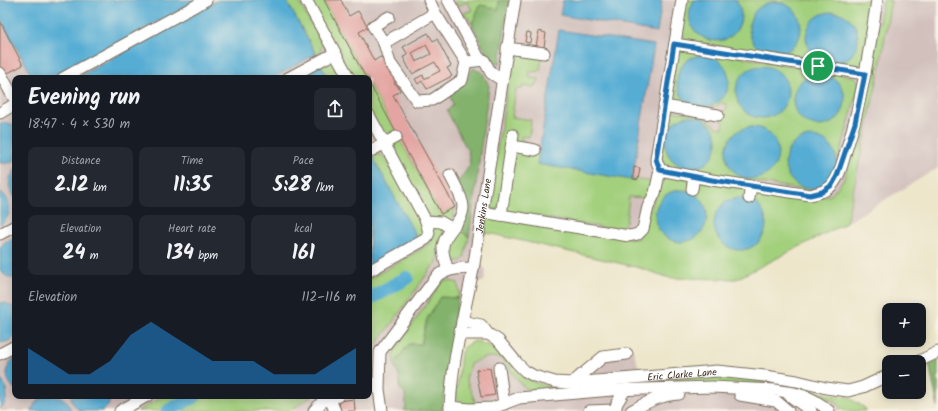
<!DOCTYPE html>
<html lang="en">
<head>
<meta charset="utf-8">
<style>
  body { margin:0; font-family:Kalam,sans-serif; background:#242831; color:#f1f3f6; height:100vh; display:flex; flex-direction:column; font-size:15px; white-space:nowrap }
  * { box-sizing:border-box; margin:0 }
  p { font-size:13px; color:#9ea1a6 }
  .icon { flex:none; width:22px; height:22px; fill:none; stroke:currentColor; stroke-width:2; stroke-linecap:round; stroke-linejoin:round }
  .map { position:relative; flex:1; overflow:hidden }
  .side { position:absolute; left:12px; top:75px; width:360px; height:324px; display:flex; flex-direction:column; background:#171b24; border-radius:8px; box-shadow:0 2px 10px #0003 }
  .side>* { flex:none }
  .buttons { position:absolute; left:882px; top:303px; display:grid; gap:8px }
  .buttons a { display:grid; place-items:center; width:44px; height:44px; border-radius:8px; background:#171b24; box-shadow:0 2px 10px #0003; font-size:20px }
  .pin { position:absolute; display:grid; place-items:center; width:34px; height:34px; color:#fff; margin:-17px; border:2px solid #fff; border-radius:50%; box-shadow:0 1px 4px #0007 }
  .round { display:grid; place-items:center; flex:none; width:42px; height:42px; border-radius:8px; background:#242831 }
  .head { display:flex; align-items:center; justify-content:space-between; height:68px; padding:0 16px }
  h1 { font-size:22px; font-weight:600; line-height:30px }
  .stats { display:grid; grid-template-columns:repeat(3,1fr); gap:6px; height:68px; padding:4px 16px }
  .stats div { display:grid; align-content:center; border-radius:8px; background:#242831; text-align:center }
  .stats b { font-size:20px; font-weight:600 }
  .stats small { font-size:11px; font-weight:400 }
  .stats p { font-size:11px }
  .chart { height:112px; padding:8px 16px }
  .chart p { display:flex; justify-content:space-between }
  .chart svg { width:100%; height:72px; margin-top:4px; fill:#1f6fb2; opacity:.7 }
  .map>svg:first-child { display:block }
  .industrial { fill:#d1c0bc }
  .green { fill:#a3d07d; stroke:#6f7d4e }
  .forest { fill:#82b26c; stroke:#5e6e45 }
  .water { fill:#57add4; stroke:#496c79 }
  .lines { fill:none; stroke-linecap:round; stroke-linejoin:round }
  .river { stroke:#57add4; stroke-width:14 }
  .building { fill:#e4a5a2; fill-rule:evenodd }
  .minor-casing { stroke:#796c5b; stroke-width:13 }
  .minor { stroke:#fff; stroke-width:11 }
  .route-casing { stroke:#fff; stroke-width:8 }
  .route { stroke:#1f6fb2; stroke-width:5 }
  .labels { text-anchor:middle; stroke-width:4; stroke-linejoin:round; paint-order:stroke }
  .street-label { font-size:10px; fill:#3b2a1e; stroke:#f7f3e8 }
</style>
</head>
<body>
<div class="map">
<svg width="938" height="411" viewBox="0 0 938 411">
  <rect width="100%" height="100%" fill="#f7f3e8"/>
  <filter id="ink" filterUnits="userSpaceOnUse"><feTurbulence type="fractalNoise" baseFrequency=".025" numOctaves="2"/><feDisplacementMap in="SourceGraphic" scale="8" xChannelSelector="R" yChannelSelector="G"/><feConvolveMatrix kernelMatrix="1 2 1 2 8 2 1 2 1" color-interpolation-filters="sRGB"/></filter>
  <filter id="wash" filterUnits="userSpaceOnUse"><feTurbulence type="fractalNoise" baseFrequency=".012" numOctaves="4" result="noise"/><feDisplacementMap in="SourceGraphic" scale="16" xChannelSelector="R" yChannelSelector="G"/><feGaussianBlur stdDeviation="0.9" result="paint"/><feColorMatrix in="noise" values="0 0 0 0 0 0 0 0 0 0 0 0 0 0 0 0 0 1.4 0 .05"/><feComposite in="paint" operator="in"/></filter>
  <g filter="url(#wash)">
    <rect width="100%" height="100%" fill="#ede6cb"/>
    <g class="industrial">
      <polygon points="0,0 938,0 938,168 846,223 736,279 670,278 640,268 487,233 484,235 480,263 486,270 484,281 476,284 473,300 460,297 458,298 442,411 289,411 312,396 369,396 369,336 404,259 369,279 369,78 15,78 15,396 164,396 138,411 0,411"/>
      <polygon points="633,350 640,371 576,375 575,369 603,353"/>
      <polygon points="489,357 495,357 507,364 528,390 780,387 836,401 839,406 844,411 483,411 476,404 466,382 466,376 470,364"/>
    </g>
    <g class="green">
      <polygon points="286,0 298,0 322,44 320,52 316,54"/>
      <polygon points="307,0 324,0 366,78 350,78"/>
      <polygon points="455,0 499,0 498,10 491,7 480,5 472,24 468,17 462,14 472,10 467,2 458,6"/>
      <polygon points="686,0 874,0 862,65 851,68 689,41 685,39 680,32"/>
      <polygon points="883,0 891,0 880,67 846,223 736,279 670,278 640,268 488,233 484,234 486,218 493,217 637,239 660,184 666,178 670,176 809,199 831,195 844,179 869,80"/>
      <path d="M686 48 852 76 857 79 859 85 833 180 809 191 666 167 663 165 660 158 667 116 672 111C690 114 704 112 716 127L723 128 724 123 720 117V114L726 110 727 104 721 103 717 106 704 110 676 105 670 98 676 56 680 51Z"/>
      <polygon points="513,54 542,56 540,71 529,72 530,78 539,79 538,84 535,84 534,87 523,86 522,89 516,89 512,117 531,120 529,137 522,136 521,141 525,141 525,145 518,144 498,209 493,210 493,208 488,207"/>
      <polygon points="328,61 334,64 341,78 328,78 320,63"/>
      <polygon points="369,83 441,214 455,207 452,221 449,222 425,215 369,112"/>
      <polygon points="513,152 539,153 537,164 653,182 649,198 629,197 626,222 618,230 509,212 504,209"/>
      <polygon points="377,154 385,157 425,228 424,236 419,241 373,158 373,156"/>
      <polygon points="433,223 440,226 444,232 439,243 437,263 432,267 369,355 369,279 405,259 429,244"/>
      <path d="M458 229 469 237 464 258 461 261C449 262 447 248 451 240 453 236 456 232 458 229Z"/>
      <polygon points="447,280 458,283 459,292 458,298 440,297 427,319 421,344 409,344 394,364 394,351 441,283"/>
      <path d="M475 341C485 343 495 349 503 355 509 360 512 367 518 372 528 382 541 385 555 387L719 374 787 385 831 395 848 397 865 408 866 411H844L839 406 836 401 780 387 539 391C531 390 525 389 519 382 511 373 506 356 491 357 484 357 477 361 470 364L466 379 476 404 463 405 456 397 461 353C464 345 468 344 475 341Z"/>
      <polygon points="164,396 312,396 289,411 138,411"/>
    </g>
    <g class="forest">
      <polygon points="499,0 509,0 500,63 491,63 472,24 480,5 491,7 498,10"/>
      <polygon points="473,68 483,73 489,86 469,237 460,230 462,224 457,184 470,165 468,151 447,111 453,105 449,92 464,83"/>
      <polygon points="440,297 458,298 442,411 404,411 406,406 405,394 400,389 399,376 394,364 409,344 421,344 427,319"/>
      <polygon points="938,359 938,408 929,364"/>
    </g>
    <g class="water">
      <polygon points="0,0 198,0 55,78 33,78 0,18"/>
      <polygon points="218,0 286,0 316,54 273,78 76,78"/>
      <polygon points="563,0 662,0 657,32 560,15"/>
      <path d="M694 0H736C741 7 742 15 740 23 728 59 673 35 694 0Z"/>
      <circle cx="775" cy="28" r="26"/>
      <circle cx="832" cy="38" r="26"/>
      <polygon points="559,30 654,45 632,180 537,164"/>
      <circle cx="703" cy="81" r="26"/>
      <polygon points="320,63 328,78 294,78"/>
      <circle cx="762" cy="92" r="26"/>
      <circle cx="819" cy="100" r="26"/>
      <circle cx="691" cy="142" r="26"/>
      <polygon points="0,123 7,123 15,125 15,161 9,163 0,163"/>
      <circle cx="752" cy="153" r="26"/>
      <circle cx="811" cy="163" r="26"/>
      <polygon points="373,158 419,241 369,268 369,160"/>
      <path d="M15 170V198C8 189 7 179 15 170Z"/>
      <circle cx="681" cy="216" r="26"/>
      <path d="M0 191C12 200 13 216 0 225Z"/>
      <circle cx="740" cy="224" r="26"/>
      <polygon points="15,238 15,279 6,276 0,270 0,247 5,242"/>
      <polygon points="0,302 6,303 15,308 15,337 9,341 0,343"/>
      <path d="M15 357V389C4 380 5 366 15 357Z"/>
      <path d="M0 379C9 388 9 400 0 409Z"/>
      <path d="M45 396C58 396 67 396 71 411H31L36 402Z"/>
      <polygon points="71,396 111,396 111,397 108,406 103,411 80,411 73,404"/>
    </g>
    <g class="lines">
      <g class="river">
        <polyline points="369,299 407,278"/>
        <polyline points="168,411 195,396"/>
      </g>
    </g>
    <g id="blocks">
      <g class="building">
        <polygon points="324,0 341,0 349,16 358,11 368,27 359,32 374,61 380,57 382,58 385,64 385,66 387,67 390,73 390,75 392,75 395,81 394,83 396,84 400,90 399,92 393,95 455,207 441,214 369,83 369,78 366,78"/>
        <polygon points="0,21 23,65 4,75 0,67"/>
        <polygon points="539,31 546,33 544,47 536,46"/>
        <polygon points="527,32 531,33 530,43 525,42"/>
        <path d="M428 33 433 41 437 39 451 66 447 68 452 76 427 89 422 81 418 84 415 79 423 75 424 79 440 71 435 62 412 74 403 57 408 55 403 47ZM426 45 431 54 416 62 412 53Z"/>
        <polygon points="634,167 640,168 638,180 633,179"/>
        <polygon points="490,368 495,395 481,397 476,370"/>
        <polygon points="354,399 355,411 340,411 339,401"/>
      </g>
    </g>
  </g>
  <g filter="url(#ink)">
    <use href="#blocks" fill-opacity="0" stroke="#796c5b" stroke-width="1"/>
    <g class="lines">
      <defs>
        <g id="minor">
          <polyline points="306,0 349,78"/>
          <polyline points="429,0 435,13"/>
          <polyline points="448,0 480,60"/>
          <polyline points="384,43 373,26 389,17"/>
          <polyline points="675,44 865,74"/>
          <polyline points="507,48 544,53"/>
          <polyline points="466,62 462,80 432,100 417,101 390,63 384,43 435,13 466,62 484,60 491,73 502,80"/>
          <polyline points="0,73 15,100"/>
          <polyline points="63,78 206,0"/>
          <polyline points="288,78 335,53"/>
          <polyline points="664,106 718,115"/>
          <polyline points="0,113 15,104"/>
          <polyline points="369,115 426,221 429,233 426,239 369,271"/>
          <polyline points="512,146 535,150"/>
          <polyline points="369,152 396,137"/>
          <path d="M660 170 712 180 810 195C818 193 827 191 832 185 840 176 843 161 846 151 862 101 869 51 877 0"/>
          <polyline points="692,189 694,176"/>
          <polyline points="749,198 751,186"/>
          <polyline points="482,212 629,236 638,234 643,229 648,207 655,193 660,170 656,159 682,0"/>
          <polyline points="501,215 513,135"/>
          <polyline points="426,221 441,222 451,228"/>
          <polyline points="0,234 15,226"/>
          <path d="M448 271C446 263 442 254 443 246 445 231 463 222 463 207 463 197 454 184 450 175"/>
          <path id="s1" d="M462 321 481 325 488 334 498 340 517 363 525 371 534 376 555 382 572 383 717 371 765 376 797 381 826 388 848 391 863 387 889 375"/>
          <polyline points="460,334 488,334"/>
          <polyline points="0,354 15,346"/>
          <polyline points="917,362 938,352"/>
          <polyline points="499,368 504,404"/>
          <polyline points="572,383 603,357 627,354"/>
          <polyline points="740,395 776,401 788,411"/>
          <polyline points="789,395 811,411"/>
          <polyline points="330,399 335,411"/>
          <path d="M450 407 470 409 493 408 519 398 612 390 712 387 776 390C784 392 791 392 798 394 810 397 820 403 829 411"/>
          <polyline points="120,411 147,396"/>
          <polyline points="314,411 322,402 338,396"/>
          <path d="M382 411 379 389 380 352 438 275C447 269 462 268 473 268"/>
          <path id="s2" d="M450 411C451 361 465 313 474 264 488 176 501 88 515 0"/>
          <polyline points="589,411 615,410"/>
          <polyline points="615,411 617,403 625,390"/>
          <path d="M631 411C647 402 661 395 679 394"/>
        </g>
      </defs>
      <use href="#minor" class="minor-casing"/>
      <use href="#minor" class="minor"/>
    </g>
  </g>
  <g class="lines" filter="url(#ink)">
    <defs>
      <polygon id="route" points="674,44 865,74 855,123 837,176 832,185 822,192 810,195 712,180 660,170 656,159"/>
    </defs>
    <use href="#route" class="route-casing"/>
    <use href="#route" class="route"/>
  </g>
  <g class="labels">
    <g class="street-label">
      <text dy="4" stroke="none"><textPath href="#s2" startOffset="208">Jenkins Lane</textPath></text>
      <text dy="4" stroke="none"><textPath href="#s1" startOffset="243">Eric Clarke Lane</textPath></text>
    </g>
  </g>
</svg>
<div class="buttons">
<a>+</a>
<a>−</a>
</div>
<div class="pin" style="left:818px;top:66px;background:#1e9e55"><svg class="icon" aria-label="arrive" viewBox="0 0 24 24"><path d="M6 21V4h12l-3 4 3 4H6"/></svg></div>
<section class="side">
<div class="head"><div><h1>Evening run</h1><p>18:47 · 4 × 530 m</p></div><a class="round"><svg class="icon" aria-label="share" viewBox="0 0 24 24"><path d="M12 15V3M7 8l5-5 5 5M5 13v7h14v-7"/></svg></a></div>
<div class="stats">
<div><p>Distance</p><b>2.12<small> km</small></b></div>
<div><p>Time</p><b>11:35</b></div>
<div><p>Pace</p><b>5:28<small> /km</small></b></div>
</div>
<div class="stats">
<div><p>Elevation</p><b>24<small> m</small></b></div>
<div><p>Heart rate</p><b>134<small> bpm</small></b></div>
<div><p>kcal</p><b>161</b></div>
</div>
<div class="chart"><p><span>Elevation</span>112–116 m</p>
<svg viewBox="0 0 160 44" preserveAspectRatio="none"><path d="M0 44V22L10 30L20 38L30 38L40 30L50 14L60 6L70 14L80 22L90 30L100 30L110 30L120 38L130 38L140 38L150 30L160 22V44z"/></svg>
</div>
</section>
</div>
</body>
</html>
